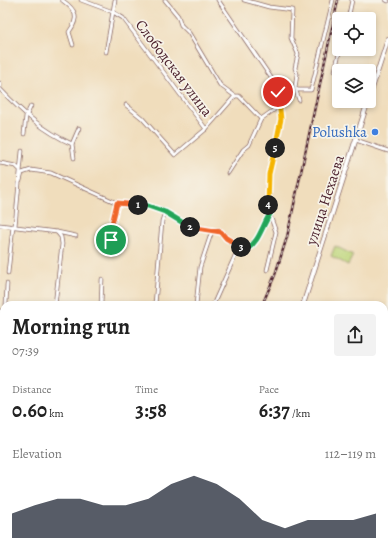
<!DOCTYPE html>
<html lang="en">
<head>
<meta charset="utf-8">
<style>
  body { margin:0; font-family:Alegreya,serif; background:#f2f2f2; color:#222; height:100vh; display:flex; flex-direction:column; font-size:15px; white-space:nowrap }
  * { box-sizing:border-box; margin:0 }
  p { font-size:13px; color:#767676 }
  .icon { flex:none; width:22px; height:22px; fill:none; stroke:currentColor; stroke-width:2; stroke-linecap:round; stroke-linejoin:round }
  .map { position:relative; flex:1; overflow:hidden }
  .sheet { position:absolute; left:0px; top:301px; width:388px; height:256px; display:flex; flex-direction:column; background:#fff; border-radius:12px 12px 0 0; box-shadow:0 2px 6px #0003 }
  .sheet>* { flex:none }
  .controls { position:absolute; left:332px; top:12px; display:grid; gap:8px }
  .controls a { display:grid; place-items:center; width:44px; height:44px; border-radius:4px; background:#fff; box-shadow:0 2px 6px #0003; font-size:20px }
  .pin { position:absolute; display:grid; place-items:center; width:34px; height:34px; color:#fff; margin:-17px; border:2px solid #fff; border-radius:50%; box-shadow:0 1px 4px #0007 }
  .km { position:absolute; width:20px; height:20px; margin:-10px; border-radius:50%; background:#222; color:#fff; font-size:11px; line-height:20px; text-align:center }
  .round { display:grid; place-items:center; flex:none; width:42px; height:42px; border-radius:4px; background:#f2f2f2 }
  .headline { display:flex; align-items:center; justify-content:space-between; height:68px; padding:0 12px }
  h1 { font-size:22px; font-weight:700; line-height:30px }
  .figures { display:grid; grid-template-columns:repeat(3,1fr); gap:6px; height:68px; padding:4px 12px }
  .figures div { display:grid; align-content:center }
  .figures b { font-size:20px; font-weight:700 }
  .figures small { font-size:11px; font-weight:400 }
  .figures p { font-size:11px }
  .chart { height:112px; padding:8px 12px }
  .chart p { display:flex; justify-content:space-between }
  .chart svg { width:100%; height:72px; margin-top:4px; fill:#111827; opacity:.7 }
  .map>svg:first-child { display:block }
  .green { fill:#bed67a; stroke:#847a52 }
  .water { fill:#43b3bc; stroke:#466974 }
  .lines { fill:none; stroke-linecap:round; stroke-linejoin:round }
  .minor-casing { stroke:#84625e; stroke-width:4.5 }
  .tertiary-casing { stroke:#84625e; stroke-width:5.5 }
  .minor { stroke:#fff; stroke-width:3 }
  .tertiary { stroke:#fff; stroke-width:4 }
  .rail-casing { stroke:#4a1f2b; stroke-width:2.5 }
  .rail { stroke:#f7f3e8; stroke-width:1; stroke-dasharray:3; stroke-linecap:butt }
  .split-1-casing { stroke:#fff; stroke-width:8 }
  .split-2-casing { stroke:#fff; stroke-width:8 }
  .split-3-casing { stroke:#fff; stroke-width:8 }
  .split-4-casing { stroke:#fff; stroke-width:8 }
  .split-5-casing { stroke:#fff; stroke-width:8 }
  .split-6-casing { stroke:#fff; stroke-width:8 }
  .split-1 { stroke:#f0652b; stroke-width:5 }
  .split-2 { stroke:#22a559; stroke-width:5 }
  .split-3 { stroke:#f0652b; stroke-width:5 }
  .split-4 { stroke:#22a559; stroke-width:5 }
  .split-5 { stroke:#f5b400; stroke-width:5 }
  .split-6 { stroke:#f5b400; stroke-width:5 }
  .shop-dot { fill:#3f7fe0; stroke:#f7f3e8; stroke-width:1.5 }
  .labels { text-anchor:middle; stroke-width:3.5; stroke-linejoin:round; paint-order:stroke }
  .street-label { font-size:15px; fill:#4a1f2b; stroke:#f7f3e8 }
  .shop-label { font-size:15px; fill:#366cbe; stroke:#f7f3e8; text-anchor:end }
</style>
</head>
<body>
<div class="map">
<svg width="388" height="557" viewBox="0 0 388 557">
  <rect width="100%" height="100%" fill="#f7f3e8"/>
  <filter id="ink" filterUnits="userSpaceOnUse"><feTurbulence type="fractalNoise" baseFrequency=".025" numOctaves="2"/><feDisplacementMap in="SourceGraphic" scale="8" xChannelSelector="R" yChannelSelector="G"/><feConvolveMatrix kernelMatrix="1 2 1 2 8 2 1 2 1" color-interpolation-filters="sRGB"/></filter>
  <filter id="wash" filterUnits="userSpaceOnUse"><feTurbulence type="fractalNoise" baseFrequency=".012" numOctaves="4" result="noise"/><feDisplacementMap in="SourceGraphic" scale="16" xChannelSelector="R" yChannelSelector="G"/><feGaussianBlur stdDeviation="0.9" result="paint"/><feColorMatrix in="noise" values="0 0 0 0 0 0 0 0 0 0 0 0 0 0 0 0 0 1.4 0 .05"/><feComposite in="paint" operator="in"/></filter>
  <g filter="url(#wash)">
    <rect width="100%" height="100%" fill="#f0ddbc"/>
    <polygon class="green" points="335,246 353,255 348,265 331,256"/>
    <polygon class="water" points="388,469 388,503 384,505 384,471"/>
  </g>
  <g filter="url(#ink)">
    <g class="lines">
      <defs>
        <g id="minor">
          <path d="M62 0C76 10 80 17 69 32L73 45"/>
          <polyline points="81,0 113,12 123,18 206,129"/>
          <polyline points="165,0 178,16 181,25 189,33 220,85 235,96 239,96 261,119"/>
          <polyline points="218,0 272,79 278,92 281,119 269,174 268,210 276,232 267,270"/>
          <polyline points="244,0 269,7 292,10 291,38 298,54 295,68 297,74 295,88 299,100"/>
          <polyline points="386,0 388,1"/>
          <polyline points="348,19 352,0"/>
          <polyline points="106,52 115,0"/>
          <polyline points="335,71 340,49"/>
          <polyline points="272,79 298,90 311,90 333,0"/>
          <polyline points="0,83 0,87"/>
          <path d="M0 89C22 112 43 131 72 144"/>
          <polyline points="126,105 142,118 175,155 206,129 235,96"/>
          <polyline points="24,134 26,116 31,106"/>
          <polyline points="356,140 388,151"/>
          <polyline points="74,158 72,144 79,128"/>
          <polyline points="0,163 16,166 19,169"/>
          <polyline points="228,173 243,150 249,145 261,119 281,105"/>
          <path d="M20 181 22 173 31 170 51 173 117 203 148 206 165 212 187 226 221 232C228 242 236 246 247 249 259 242 262 226 270 214"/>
          <polyline points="0,225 57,232 76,236"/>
          <polyline points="15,226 22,151"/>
          <polyline points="110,251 111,231 117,203"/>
          <polyline points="8,273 13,226"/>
          <polyline points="6,305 7,284"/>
          <polyline points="55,305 62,244 61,237 57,232"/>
          <polyline points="101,305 102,279"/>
          <polyline points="155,305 162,221 165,212"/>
          <polyline points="196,305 200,267 212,231"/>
          <polyline points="213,305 239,247"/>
          <polyline points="0,311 4,312"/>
          <polyline points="0,344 4,319"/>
          <polyline points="384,376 388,363"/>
          <polyline points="0,387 4,387"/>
          <polyline points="0,471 4,484"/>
          <polyline points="384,534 388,527"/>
          <polyline points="384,541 388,543"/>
          <polyline points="27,553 29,557"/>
          <polyline points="165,553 167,557"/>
          <polyline points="293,553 299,557"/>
          <polyline points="80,557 83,553"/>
          <polyline points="106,557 109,553"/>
          <polyline points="373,557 375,553"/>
        </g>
        <g id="tertiary">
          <polyline points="369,98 388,39"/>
          <polyline points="303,305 368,101"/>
          <polyline points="211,557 213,553"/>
        </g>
      </defs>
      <use href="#minor" class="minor-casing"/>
      <use href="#tertiary" class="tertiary-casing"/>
      <use href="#minor" class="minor"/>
      <use href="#tertiary" class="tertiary"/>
      <defs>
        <g id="rail">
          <polyline points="262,305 275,275 287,237 338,0"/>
          <polyline points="92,557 95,553"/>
        </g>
      </defs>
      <use href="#rail" class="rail-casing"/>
      <use href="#rail" class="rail"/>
    </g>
  </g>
  <g class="lines" filter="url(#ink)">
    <defs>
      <polyline id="split-1" points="111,240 112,224 117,203 138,205"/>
      <polyline id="split-2" points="138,205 148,206 165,212 190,227"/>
      <polyline id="split-3" points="190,227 221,232 226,238 241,247"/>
      <path id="split-4" d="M241 247 247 249C259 242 262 226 270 214L268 205"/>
      <polyline id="split-5" points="268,205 269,174 275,148"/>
      <polyline id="split-6" points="275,148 281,119 278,92"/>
    </defs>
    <use href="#split-1" class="split-1-casing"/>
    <use href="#split-2" class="split-2-casing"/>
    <use href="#split-3" class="split-3-casing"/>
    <use href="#split-4" class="split-4-casing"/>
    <use href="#split-5" class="split-5-casing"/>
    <use href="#split-6" class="split-6-casing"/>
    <use href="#split-1" class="split-1"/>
    <use href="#split-2" class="split-2"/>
    <use href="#split-3" class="split-3"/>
    <use href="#split-4" class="split-4"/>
    <use href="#split-5" class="split-5"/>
    <use href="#split-6" class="split-6"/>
  </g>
  <circle class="shop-dot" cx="375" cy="132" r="4"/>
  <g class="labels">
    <g class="street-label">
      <text transform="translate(174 68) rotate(53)" y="5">Слободская улица</text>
      <text transform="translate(325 200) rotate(-72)" y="5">улица Нехаева</text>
    </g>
    <g class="shop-label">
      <text x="367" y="137">Polushka</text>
    </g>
  </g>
</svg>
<div class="controls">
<a><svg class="icon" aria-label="locate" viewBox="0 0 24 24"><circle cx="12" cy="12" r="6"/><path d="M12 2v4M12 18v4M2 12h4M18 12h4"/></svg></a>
<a><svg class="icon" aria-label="layers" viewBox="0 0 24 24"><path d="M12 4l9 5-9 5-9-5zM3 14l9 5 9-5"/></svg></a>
</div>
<div class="pin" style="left:111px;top:240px;background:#1e9e55"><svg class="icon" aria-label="arrive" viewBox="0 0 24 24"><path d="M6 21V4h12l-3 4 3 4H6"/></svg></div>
<div class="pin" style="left:278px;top:92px;background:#d93025"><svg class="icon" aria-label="check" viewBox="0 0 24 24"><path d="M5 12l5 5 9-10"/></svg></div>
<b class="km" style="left:138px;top:205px">1</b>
<b class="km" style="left:190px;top:227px">2</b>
<b class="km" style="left:241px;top:247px">3</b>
<b class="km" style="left:268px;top:205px">4</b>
<b class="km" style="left:275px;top:148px">5</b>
<section class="sheet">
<div class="headline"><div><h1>Morning run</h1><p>07:39</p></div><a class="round"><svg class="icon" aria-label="share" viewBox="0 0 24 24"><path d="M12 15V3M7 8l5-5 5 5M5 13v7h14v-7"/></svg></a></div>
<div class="figures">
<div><p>Distance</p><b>0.60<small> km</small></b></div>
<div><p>Time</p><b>3:58</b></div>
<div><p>Pace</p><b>6:37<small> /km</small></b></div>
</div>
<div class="chart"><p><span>Elevation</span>112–119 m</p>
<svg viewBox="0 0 160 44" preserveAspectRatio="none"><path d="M0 44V29L10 24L20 20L30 20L40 24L50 24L60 20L70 11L80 6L90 11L100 20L110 33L120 38L130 33L140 33L150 33L160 29V44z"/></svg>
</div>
</section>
</div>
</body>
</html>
